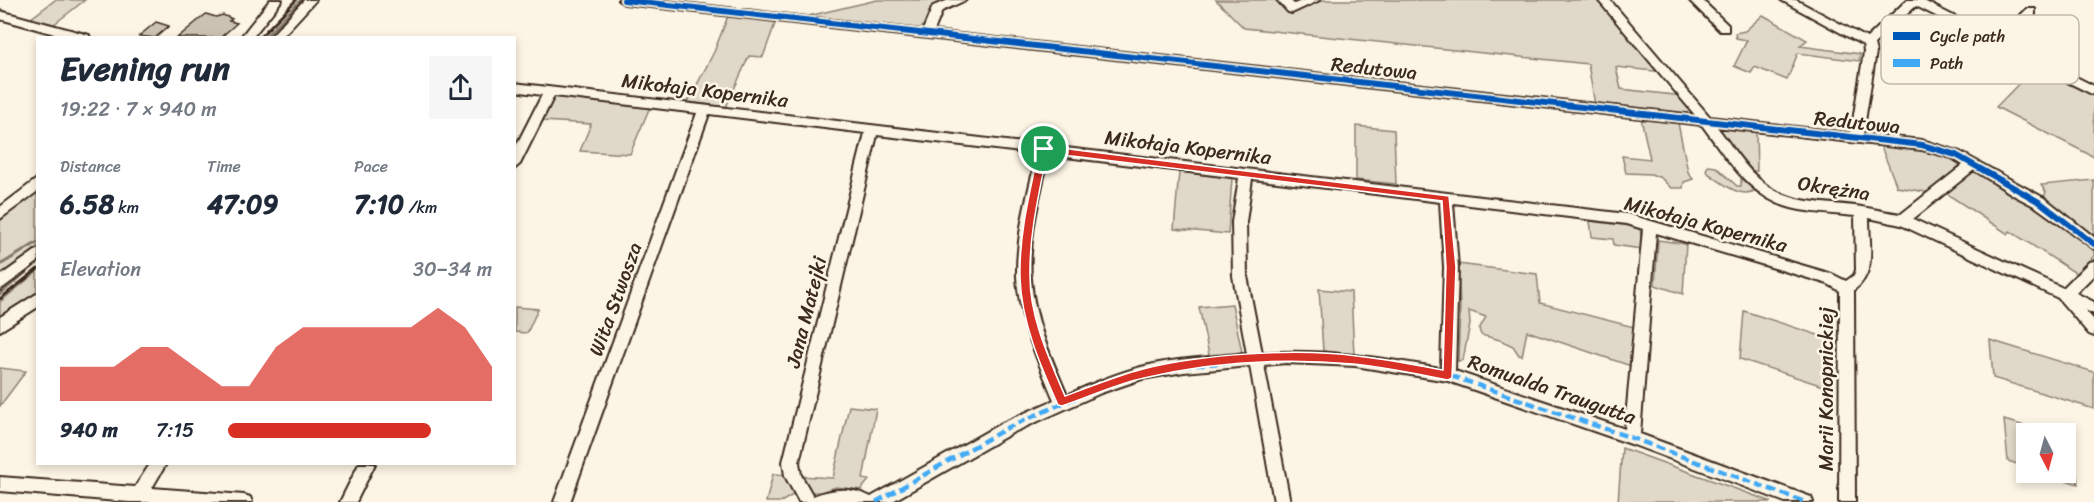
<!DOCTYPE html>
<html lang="en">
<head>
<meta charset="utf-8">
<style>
  body { margin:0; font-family:Sriracha,sans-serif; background:#f6f6f7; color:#1f2937; height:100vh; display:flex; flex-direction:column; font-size:22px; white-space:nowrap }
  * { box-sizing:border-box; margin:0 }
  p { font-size:20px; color:#747a83 }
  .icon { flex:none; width:33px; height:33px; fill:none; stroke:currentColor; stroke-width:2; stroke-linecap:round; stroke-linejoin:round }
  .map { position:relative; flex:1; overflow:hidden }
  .drawer { position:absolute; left:36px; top:36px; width:480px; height:429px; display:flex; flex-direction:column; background:#fff; border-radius:0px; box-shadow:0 3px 9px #0003 }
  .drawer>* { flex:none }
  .needle { width:39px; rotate:174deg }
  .buttons { position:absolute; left:2016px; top:423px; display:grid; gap:12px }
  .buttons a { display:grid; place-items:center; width:60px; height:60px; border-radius:0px; background:#fff; box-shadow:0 3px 9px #0003; font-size:30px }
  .pin { position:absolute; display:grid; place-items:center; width:51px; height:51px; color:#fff; margin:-26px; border:3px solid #fff; border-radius:50%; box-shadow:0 2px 6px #0007 }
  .round { display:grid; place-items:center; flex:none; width:63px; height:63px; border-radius:0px; background:#f6f6f7 }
  .head { display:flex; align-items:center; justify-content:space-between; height:102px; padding:0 24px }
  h1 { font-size:33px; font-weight:700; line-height:45px }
  .figures { display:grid; grid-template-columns:repeat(3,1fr); gap:9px; height:102px; padding:6px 24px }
  .figures div { display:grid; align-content:center }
  .figures b { font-size:26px; font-weight:700 }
  .figures small { font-size:16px; font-weight:400 }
  .figures p { font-size:16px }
  .chart { height:168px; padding:12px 24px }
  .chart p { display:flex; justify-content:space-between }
  .chart svg { width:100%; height:108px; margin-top:6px; fill:#d93025; opacity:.7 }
  ul { padding:0 24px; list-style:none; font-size:20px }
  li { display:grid; grid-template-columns:96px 72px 1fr; align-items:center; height:45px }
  li i { height:15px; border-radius:8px; background:#d93025 }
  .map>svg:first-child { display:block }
  .green { fill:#e0d8c8; stroke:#8e8173; stroke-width:1.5 }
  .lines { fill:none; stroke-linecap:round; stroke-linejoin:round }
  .stream { stroke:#85796b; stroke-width:3 }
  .building { fill:#ccc2b3; stroke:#3b2a1e; stroke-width:1.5 }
  .minor-casing { stroke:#3b2a1e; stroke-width:4 }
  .minor { fill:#fcf5e5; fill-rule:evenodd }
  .rail { stroke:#3b2a1e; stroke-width:3 }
  .quiet { stroke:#3fa9f5; stroke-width:4.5; stroke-dasharray:9 4.5; stroke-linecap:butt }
  .cycleway-casing { stroke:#fcf5e5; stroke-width:10 }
  .cycleway { stroke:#0057b8; stroke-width:6 }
  .route { fill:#d93025; stroke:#fff; stroke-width:1.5; fill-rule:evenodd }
  .labels { text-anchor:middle; stroke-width:5; stroke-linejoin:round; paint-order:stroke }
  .street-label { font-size:20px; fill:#3b2a1e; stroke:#fcf5e5 }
  .key { fill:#fcf5e5; stroke:#c2b8a9; stroke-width:1.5 }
  .key-label { font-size:16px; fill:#3b2a1e }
</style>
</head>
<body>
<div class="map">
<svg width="2094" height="502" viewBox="0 0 2094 502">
  <rect width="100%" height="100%" fill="#fcf5e5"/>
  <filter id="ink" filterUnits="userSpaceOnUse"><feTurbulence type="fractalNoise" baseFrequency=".0167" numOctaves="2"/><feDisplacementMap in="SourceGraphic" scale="12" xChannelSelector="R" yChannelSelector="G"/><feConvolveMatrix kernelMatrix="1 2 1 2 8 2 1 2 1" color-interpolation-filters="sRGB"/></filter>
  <g filter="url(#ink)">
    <g class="green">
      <polygon points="55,0 85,0 53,25 30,19"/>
      <polygon points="877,0 940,0 941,3 921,30 804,17"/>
      <polygon points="1216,0 1280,0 1292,12 1321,0 1599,0 1664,72 1616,67 1621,89 1683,96 1699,116 1595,105 1588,64 1244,28"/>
      <polygon points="1763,15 1807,40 1800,46 1860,54 1859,61 1798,53 1787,80 1755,67 1751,73 1734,66 1747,40 1736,38 1735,33 1745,31"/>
      <polygon points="728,16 776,21 763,57 749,56 726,107 688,102 714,52"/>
      <polygon points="2035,67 2083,91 2087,82 2094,86 2094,157 1996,107"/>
      <polygon points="554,96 650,107 630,154 580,151 591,124 543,121"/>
      <polygon points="1641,118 1678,123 1688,172 1693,179 1684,182 1683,188 1671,188 1661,178 1651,174 1626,173 1622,156 1650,159"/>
      <polygon points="1356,126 1394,130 1396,184 1356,180"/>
      <polygon points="1715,126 1756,131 1757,171 1752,171"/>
      <polygon points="1880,144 1937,151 1964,161 1931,193 1897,187"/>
      <path d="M1708 166 1716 167 1737 186H1741V180H1745L1756 190C1740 200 1722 182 1709 174L1706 170Z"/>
      <polygon points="1975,168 2094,246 2094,256 2077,274 2010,231 2008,234 1944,192"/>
      <polygon points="1179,172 1232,178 1228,234 1174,229"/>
      <polygon points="2094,180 2094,240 2041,202 2046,192 2041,185"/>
      <polygon points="37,189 37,248 0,280 0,221"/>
      <polygon points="1590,221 1640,227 1642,249 1614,245 1613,239 1592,237"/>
      <polygon points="1658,240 1686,244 1683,294 1655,285"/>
      <polygon points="1458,264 1537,274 1540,303 1634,327 1631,366 1527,331 1522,356 1519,355 1513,346 1500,340 1481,335 1479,329 1486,317 1469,311 1470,324 1463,360 1458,361 1460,307"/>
      <polygon points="37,272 37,294 0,322 0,302"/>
      <polygon points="1319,289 1351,292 1354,355 1323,351"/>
      <polygon points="1232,304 1242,352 1209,355 1199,307"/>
      <polygon points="515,307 538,309 527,333 515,332"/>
      <polygon points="1744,311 1827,338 1823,386 1740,359"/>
      <polygon points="1990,340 2094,372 2094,409 1993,378"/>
      <polygon points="0,368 26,371 0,406"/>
      <polygon points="849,406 876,409 863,479 869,480 861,490 836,487 821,492 810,492 801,476 833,478"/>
      <polygon points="2004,420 2050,433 2026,434 2026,467 2008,461"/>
      <polygon points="2066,438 2072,440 2078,484 2044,473 2066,472"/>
      <polygon points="1622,448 1772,502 1618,502"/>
      <path d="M773 474 787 475C787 483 794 488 793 495L781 502H766Z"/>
    </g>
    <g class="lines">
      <g class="stream">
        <polyline points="264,38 301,0"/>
        <polyline points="0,265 38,242"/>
        <polyline points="0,294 38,262"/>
      </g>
    </g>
    <g class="building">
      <polygon points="206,14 216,17 223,15 232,19 229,21 237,23 220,38 177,38"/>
      <polygon points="156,22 169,26 155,38 139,36"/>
    </g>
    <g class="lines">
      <defs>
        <g id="minor">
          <polygon points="270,0 282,0 252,38 240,38"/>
          <polygon points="304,0 316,0 281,38 269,38"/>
          <path d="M618 0H657L923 30 933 6 949 0H966L942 11 934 31 1695 115 1598 0H1610L1710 117 1851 133 1864 52 1863 45 1781 0H1796L1867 38 1907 0H1922L1997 38 2027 9H2035V15L2007 42 2094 86V95L2000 49 1978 70H1970L1968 67 1970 64 1991 44 1916 6 1874 44 1876 52 1863 134 1922 140 1960 152 2046 199 2094 237V249L2036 207 2015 196 1974 170 1913 219 2063 288 2089 262 2094 261V275L2076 293 2094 302V314L2085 310 2094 320V336L2089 334 2058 298 1901 225 1869 218C1869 245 1877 273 1854 290L1855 502H1839L1840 291 1828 284 1656 233 1640 434 1811 497 1813 502H1785L1631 444 1448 381 1355 366 1286 363 1264 365 1290 502H1274L1250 366 1184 372 1142 379 1101 393 1012 433 891 502H799L785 476 783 462 865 133 709 114 570 502H554L697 113 554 96 520 164 514 169V150L542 95 514 91V83L1627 214 1832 274 1846 281 1854 275 1856 270 1855 216C1837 214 1818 213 1800 210 1752 202 1729 161 1702 125L624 4ZM1717 127 1922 150 1952 158 1963 165 1901 214C1885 212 1870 208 1855 206 1824 202 1791 204 1765 184 1745 169 1732 146 1717 127ZM877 135 1037 154C1028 194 1016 235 1017 277 1019 320 1038 361 1054 400L1002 423 871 497C851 487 834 488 813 496L801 475 799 462ZM1049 155 1239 178 1232 222 1233 276 1247 354C1212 357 1175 358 1141 367 1115 374 1091 384 1067 395 1051 358 1034 320 1031 279 1028 238 1040 195 1049 155ZM1252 179 1440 202 1444 267 1441 368C1381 358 1322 348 1262 353L1247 276 1246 222ZM1453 203 1627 224 1643 229 1625 429 1455 371 1458 267Z"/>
          <polygon points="1277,0 1290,0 1294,4 1304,0 1320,0 1292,13 1288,12"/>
          <polygon points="1689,0 1702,0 1728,25 1728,31 1720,31"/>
          <polygon points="0,11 89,35 90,38 69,38 0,19"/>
          <polygon points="38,178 38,191 0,219 0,207"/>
          <polygon points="38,249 38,262 0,290 0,276"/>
          <polygon points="38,293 38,307 0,331 0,317"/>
          <polygon points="150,464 166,464 152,488 244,495 250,497 252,502 129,502 0,491 0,477 135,487"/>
          <polygon points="359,464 375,464 356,502 340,502"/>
        </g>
      </defs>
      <use href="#minor" class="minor-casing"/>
      <use href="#minor" class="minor"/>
      <g class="rail">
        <polyline points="259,38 296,0"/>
        <polyline points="0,299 38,269"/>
      </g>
      <polyline class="quiet" points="876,502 1007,428 1097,388 1142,373 1184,366 1286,357 1355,360 1448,375 1632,438 1805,502"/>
      <defs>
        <polyline id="cycleway" points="624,0 1922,145 1956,155 2041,203 2094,244"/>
      </defs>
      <use href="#cycleway" class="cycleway-casing"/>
      <use href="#cycleway" class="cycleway"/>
    </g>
  </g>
  <path class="route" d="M1044 146 1449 196 1456 267 1452 378 1448 380C1417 374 1385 367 1353 364 1284 358 1211 362 1144 378 1116 384 1089 397 1062 406L1058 405C1040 365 1021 321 1020 277 1019 234 1030 191 1039 149ZM1047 153 1442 201 1446 267 1443 370C1414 365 1386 359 1357 356 1296 348 1203 354 1143 369 1116 376 1090 387 1065 396 1049 358 1030 318 1030 277 1029 235 1039 194 1047 153Z"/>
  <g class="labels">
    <g class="street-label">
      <text transform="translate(1374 68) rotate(6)" y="7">Redutowa</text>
      <text transform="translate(705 90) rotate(7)" y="7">Mikołaja Kopernika</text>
      <text transform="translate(1857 122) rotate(6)" y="7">Redutowa</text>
      <text transform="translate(1188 147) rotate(7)" y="7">Mikołaja Kopernika</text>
      <text transform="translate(1834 188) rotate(9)" y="7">Okrężna</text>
      <text transform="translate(1706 224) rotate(15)" y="7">Mikołaja Kopernika</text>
      <text transform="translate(615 299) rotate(-70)" y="7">Wita Stwosza</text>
      <text transform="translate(806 312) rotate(-76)" y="7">Jana Matejki</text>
      <text transform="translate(1552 389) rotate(19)" y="7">Romualda Traugutta</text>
      <text transform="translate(1826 389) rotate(-90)" y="7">Marii Konopnickiej</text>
    </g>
  </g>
  <rect x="1881" y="15" width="198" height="69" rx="9" class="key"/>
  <rect x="1893" y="32" width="27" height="8" fill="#0057b8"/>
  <rect x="1893" y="59" width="27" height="8" fill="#3fa9f5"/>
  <g class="key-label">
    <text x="1930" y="42">Cycle path</text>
    <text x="1930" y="69">Path</text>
  </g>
</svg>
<div class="buttons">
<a><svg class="needle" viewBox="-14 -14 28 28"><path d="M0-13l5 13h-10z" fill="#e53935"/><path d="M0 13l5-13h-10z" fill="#747a83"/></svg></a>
</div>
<div class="pin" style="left:1044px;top:149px;background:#1e9e55"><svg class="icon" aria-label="arrive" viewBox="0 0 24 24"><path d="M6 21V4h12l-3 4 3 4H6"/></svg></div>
<section class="drawer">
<div class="head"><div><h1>Evening run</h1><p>19:22 · 7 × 940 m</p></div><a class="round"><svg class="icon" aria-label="share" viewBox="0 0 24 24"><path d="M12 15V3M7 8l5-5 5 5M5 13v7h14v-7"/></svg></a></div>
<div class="figures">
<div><p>Distance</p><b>6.58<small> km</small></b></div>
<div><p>Time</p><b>47:09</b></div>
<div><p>Pace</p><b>7:10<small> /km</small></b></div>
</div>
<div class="chart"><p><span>Elevation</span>30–34 m</p>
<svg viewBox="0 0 160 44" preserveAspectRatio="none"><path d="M0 44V30L10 30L20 30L30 22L40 22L50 30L60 38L70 38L80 22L90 14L100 14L110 14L120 14L130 14L140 6L150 14L160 30V44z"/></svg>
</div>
<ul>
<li><b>940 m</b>7:15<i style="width:77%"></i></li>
</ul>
</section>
</div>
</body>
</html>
